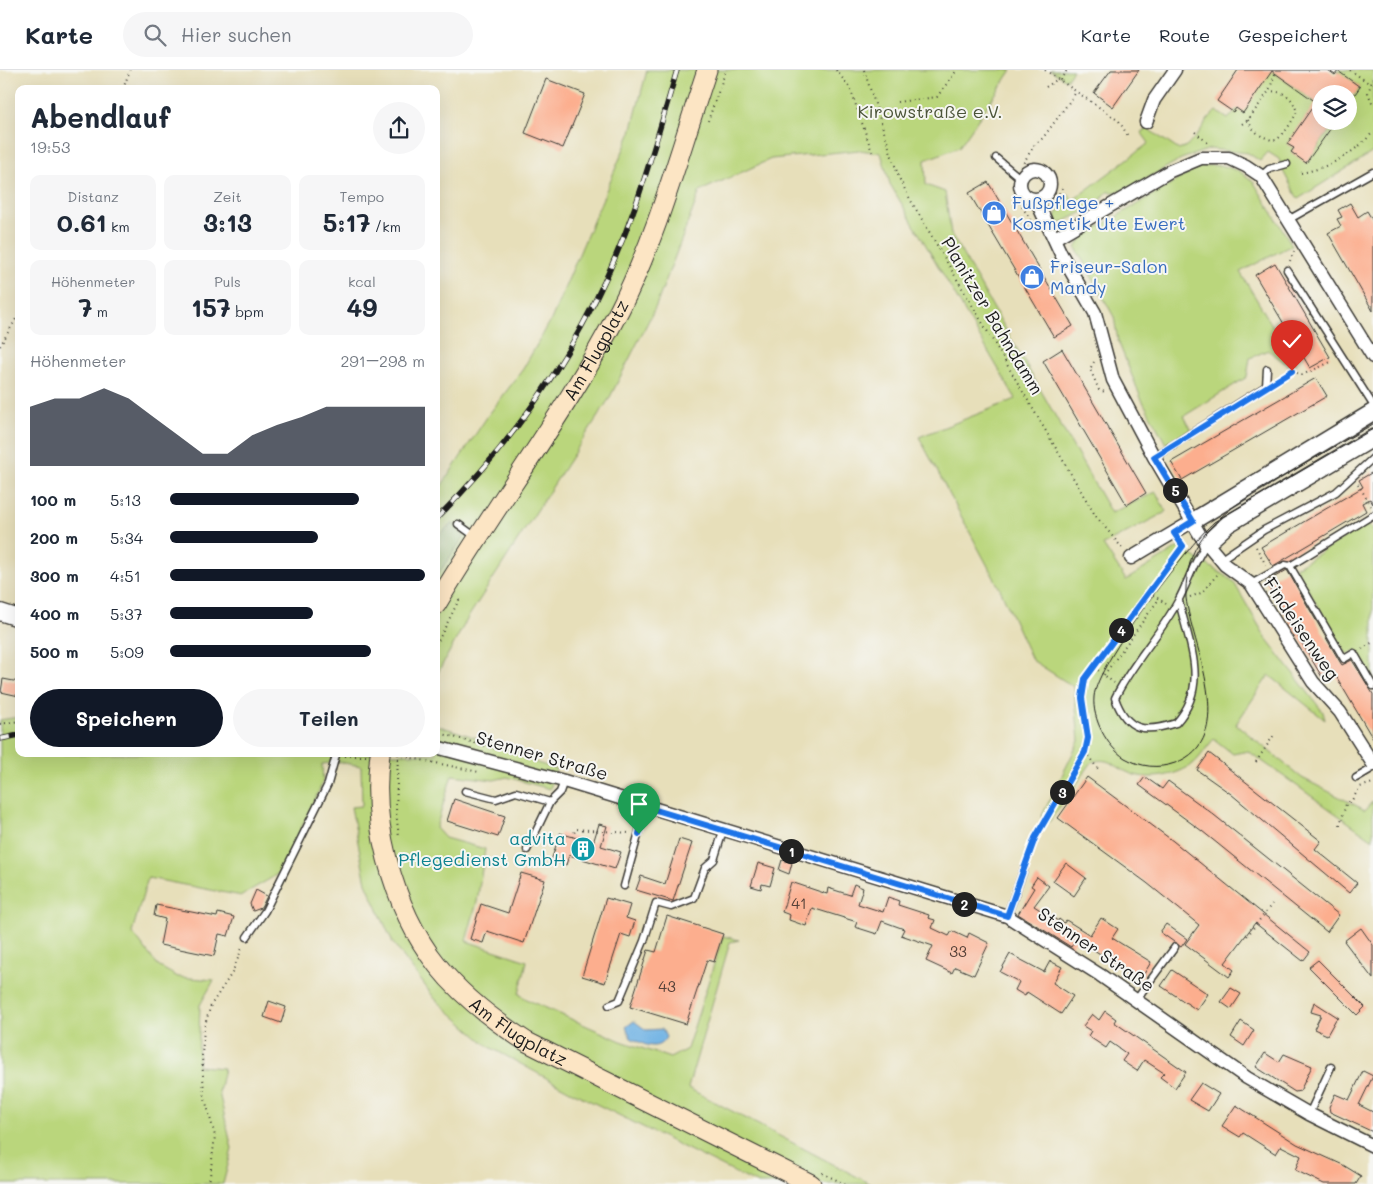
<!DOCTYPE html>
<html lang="de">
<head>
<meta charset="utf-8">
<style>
  body { margin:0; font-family:Mali,sans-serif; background:#f6f6f7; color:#1f2937; height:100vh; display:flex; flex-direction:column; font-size:19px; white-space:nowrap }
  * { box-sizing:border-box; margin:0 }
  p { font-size:16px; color:#747a83 }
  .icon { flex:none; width:28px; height:28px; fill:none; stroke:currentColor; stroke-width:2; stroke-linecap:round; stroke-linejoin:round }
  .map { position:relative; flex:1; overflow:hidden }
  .panel { position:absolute; left:15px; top:15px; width:425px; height:672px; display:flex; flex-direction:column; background:#fff; border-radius:10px; box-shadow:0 5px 20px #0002 }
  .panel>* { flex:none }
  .controls { position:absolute; left:1312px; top:15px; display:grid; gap:10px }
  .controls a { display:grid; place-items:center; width:45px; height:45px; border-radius:50%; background:#fff; box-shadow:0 5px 20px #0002; font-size:25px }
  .pin { position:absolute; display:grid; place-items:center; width:42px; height:42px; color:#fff; margin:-51px -21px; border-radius:50% 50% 50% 0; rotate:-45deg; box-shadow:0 0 5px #0007 }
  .pin .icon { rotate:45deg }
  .km { position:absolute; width:25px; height:25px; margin:-12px; border-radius:50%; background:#222; color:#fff; font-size:14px; line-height:25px; text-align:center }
  .round { display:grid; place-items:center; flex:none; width:52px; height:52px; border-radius:26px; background:#f6f6f7 }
  .overview { display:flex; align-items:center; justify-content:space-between; height:85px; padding:0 15px }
  h1 { font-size:28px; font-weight:800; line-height:38px }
  .metrics { display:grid; grid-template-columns:repeat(3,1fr); gap:8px; height:85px; padding:5px 15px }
  .metrics div { display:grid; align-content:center; border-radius:10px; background:#f6f6f7; text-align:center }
  .metrics b { font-size:25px; font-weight:800 }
  .metrics small { font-size:14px; font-weight:400 }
  .metrics p { font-size:14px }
  .chart { height:140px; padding:10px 15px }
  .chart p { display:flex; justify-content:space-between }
  .chart svg { width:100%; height:90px; margin-top:5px; fill:#111827; opacity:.7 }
  .button { display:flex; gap:10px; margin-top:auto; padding:10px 15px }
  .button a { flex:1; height:58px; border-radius:30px; background:#111827; color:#fff; font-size:20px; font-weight:800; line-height:58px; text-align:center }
  .button a+a { background:#f6f6f7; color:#1f2937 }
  ul { padding:0 15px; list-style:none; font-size:16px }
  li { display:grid; grid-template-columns:80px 60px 1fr; align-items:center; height:38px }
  li i { height:12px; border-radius:6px; background:#111827 }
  header { display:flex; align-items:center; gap:30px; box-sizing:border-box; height:70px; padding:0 25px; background:#fff; border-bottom:1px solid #e0e1e3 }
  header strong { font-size:24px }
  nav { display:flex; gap:28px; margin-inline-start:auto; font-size:18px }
  .search { width:350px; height:45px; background:#f6f6f7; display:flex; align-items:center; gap:12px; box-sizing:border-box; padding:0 18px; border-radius:28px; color:#747a83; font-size:19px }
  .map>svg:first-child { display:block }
  .green { fill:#bad67c; stroke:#6b794c }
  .forest { fill:#93b76c; stroke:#586a44 }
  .water { fill:#6fb2e4; stroke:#466780 }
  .building { fill:#fcae8e }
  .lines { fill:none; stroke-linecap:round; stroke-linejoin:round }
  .service-casing { stroke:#3a3934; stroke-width:9 }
  .minor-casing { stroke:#3a3934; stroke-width:15 }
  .tertiary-casing { stroke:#3a3934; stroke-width:19 }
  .secondary-casing { stroke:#3a3934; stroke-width:21 }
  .path { stroke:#3a3934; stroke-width:2; stroke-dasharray:1 4; stroke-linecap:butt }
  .service { stroke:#fff; stroke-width:6 }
  .minor { stroke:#fff; stroke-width:12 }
  .tertiary { stroke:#fff; stroke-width:16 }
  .secondary { stroke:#fce5c4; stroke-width:19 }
  .tram { stroke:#1c1c1c; stroke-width:1 }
  .rail-casing { stroke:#1c1c1c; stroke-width:5.5 }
  .rail { stroke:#f6f6f2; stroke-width:4; stroke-dasharray:11; stroke-linecap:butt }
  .route-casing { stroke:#fff; stroke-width:10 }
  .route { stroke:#1a73e8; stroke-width:6 }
  .labels { text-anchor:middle; stroke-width:4; stroke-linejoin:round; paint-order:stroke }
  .number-label { font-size:15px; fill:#544038 }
  .park-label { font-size:18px; fill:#4b5439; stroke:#f6f6f2 }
  .shop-label { font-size:18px; fill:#366cbe; stroke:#f6f6f2; text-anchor:start }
  .street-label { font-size:18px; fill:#1c1c1c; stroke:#f6f6f2 }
  .culture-label { font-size:18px; fill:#0d838f; stroke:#f6f6f2; text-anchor:end }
</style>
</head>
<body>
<header>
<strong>Karte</strong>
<div class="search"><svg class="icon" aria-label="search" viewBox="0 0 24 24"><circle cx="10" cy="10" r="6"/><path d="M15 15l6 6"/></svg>Hier suchen</div>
<nav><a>Karte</a><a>Route</a><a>Gespeichert</a></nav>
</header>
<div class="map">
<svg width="1373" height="1114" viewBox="0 0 1373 1114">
  <rect width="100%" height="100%" fill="#f6f6f2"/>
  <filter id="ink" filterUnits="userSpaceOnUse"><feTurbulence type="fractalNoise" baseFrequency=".02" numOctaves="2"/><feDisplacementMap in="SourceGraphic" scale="10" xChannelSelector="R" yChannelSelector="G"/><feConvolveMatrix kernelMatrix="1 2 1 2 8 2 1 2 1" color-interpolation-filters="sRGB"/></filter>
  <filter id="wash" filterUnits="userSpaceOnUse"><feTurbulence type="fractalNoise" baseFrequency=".0096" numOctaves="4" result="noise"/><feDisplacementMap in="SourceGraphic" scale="20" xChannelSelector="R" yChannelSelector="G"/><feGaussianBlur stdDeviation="1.12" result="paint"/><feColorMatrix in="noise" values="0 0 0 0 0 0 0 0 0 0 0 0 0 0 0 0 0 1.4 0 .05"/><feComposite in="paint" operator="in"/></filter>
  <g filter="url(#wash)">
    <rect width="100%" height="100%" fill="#e7dfba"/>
    <g class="green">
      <path d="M647 0H1012L959 77 925 90 926 115 945 122 951 164 1111 443 1156 422 1166 442 1103 475 1126 510 1179 477 1233 511 1266 568 1323 642 1325 650 1269 605 1236 654 1302 708 1365 740 1373 731V770L1248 681 1233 684 1214 669C1207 676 1201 687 1194 693 1178 706 1146 712 1127 702 1113 695 1108 687 1092 692L1049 752 1041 748 1079 671 1074 617 1032 590 1000 519 919 367 1016 329 890 114 881 83 859 80 771 89 700 121 656 236 609 329 469 546 436 606V507L464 467 453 453 436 467V424L487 347 523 299 551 250 631 62Z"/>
      <polygon points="1050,0 1073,0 1066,10"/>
      <path d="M1336 0H1373V82L1298 129 1283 101 1279 89 1268 82 1260 91 1248 83 1210 79 1181 89 1123 122H1107L1097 135 1055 156V146L1068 124 1073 130 1149 73 1141 62 1148 59 1179 80C1200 70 1200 55 1216 41L1228 49 1272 1 1316 33 1287 74 1294 78 1291 82 1307 93 1336 51H1349V33L1360 17Z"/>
      <polygon points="1221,95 1239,101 1253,111 1292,175 1240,202 1295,293 1288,295 1268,280 1250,288 1247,307 1184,346 1191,359 1166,374 1141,328 1118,271 1114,247 1076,178 1082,167 1201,96"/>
      <polygon points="1366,454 1373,459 1373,609 1356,580 1347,585 1295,498"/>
      <path d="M19 647V684H436V655L515 680 537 693 556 699 550 719 507 707 494 710 452 705 436 758 445 768 485 779 477 832 466 871 527 891 519 924 528 930 621 971 670 988 687 979 723 866 739 870 730 872 688 1018 871 1114H758L570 1021 488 976 435 929 393 873 366 813 351 737 362 736 361 696 339 692 322 694 323 712 281 801C268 812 256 815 242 826L148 808 132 862 158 896 178 907 214 910 200 935 198 996 224 998 219 1022 232 1079 223 1114H0V650Z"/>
    </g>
    <polygon class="forest" points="453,453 464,467 436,507 436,467"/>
    <path class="water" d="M634 951 646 960 662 959 666 967C658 983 643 974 631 968L626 957Z"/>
    <g id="blocks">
      <g class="building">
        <polygon points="1111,0 1139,0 1113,37 1094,23"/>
        <polygon points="1238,0 1328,0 1335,5 1338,1 1360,17 1355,24 1321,24 1321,51 1336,51 1306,93 1291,82 1294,78 1287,74 1316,32 1272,1 1243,43 1236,38 1233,42 1217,31"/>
        <polygon points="546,9 585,24 563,78 525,63"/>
        <polygon points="988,112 1073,256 1054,267 969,123"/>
        <polygon points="1350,133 1358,147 1367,141 1373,151 1373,241 1328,163 1341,156 1337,149 1342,147 1338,140"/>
        <polygon points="1275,193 1330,287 1310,298 1255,205"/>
        <polygon points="1062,279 1146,423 1127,435 1043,291"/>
        <polygon points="1316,308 1327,326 1182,410 1171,392"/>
        <polygon points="1373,402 1373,434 1370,429 1362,433 1366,441 1273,496 1261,477 1363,417 1359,410"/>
        <polygon points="1287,500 1340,592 1342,595 1352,590 1373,624 1373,669 1333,601 1322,607 1266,512"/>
        <polygon points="3,609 19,612 19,626 1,622"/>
        <polygon points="1209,683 1321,771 1315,779 1357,813 1349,823 1231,724 1197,700"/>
        <polygon points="1087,707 1173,771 1310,882 1303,891 1255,853 1225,893 1234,900 1229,907 1185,874 1199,855 1147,813 1058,748"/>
        <polygon points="1145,707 1162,719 1168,711 1209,741 1339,845 1327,862 1202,761 1139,715"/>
        <polygon points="454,729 505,746 498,767 447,751"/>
        <polygon points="599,754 607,756 601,776 621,782 615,799 569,785 566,795 551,791 560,763 593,773"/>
        <polygon points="679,769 692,773 673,831 636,820 641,806 665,814"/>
        <polygon points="782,790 792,793 789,804 779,800"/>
        <polygon points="758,793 775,798 770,816 762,814 761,819 751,816"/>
        <polygon points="1066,793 1086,808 1074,826 1053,811"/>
        <polygon points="521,803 545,810 524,873 487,861 483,873 470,869 481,834 508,843"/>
        <polygon points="1037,807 1049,816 1034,836 1058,851 1059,849 1064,853 1066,850 1090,865 1101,848 1118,859 1112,868 1151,892 1141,909 1076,869 1071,877 1018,844 1034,818 1031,816"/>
        <polygon points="791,812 827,824 828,818 850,825 854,814 863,818 858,834 883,842 888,827 899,831 898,835 929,845 928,848 935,850 932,858 949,866 952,861 967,868 969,863 989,873 974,905 955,897 952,903 926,891 933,876 901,865 904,859 882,851 877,864 855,857 857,852 812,838 806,856 789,850 790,845 782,842"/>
        <polygon points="256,820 267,826 261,838 253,841 250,834"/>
        <polygon points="606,828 630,835 626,848 635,851 630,867 621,864 605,913 582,906"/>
        <polygon points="156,835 217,847 218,843 234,847 228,866 219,864 214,886 160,875 165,849 154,846"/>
        <polygon points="667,846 723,864 714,892 707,890 686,954 630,937 648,880 656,882"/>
        <polygon points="1166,854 1187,869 1181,877 1160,862"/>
        <polygon points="1361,858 1373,875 1373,909 1344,871"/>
        <polygon points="1010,884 1044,902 1050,891 1062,897 1053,913 1073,926 1061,944 1027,922 1025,926 1015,920 1019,912 1000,902"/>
        <polygon points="1318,890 1365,937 1357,945 1309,897"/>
        <polygon points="1172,900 1208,924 1197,940 1161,916"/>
        <polygon points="1231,918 1241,924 1231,939 1221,932"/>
        <polygon points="269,931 286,937 281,953 264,947"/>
        <polygon points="1314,932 1339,948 1336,949 1327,965 1314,959 1321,945 1311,942"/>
        <polygon points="1105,941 1116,949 1114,952 1186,1002 1175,1018 1160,1007 1164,1003 1144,990 1137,1001 1122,991 1127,984 1110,972 1106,978 1088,966 1091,961 1083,956 1092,944 1099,950"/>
        <polygon points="1241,951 1254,960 1244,976 1231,967"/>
        <polygon points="1265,983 1279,992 1284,984 1312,996 1300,1021 1295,1022 1256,997"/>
        <polygon points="1363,1001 1373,1006 1359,1035 1373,1042 1373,1062 1330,1042 1329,1037 1335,1024 1349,1030"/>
        <polygon points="1201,1013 1219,1024 1208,1041 1189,1030"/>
        <polygon points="1236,1035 1297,1074 1343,1095 1361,1106 1356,1114 1324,1114 1295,1100 1301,1086 1281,1076 1276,1084 1243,1063 1240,1067 1222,1056"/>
      </g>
    </g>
  </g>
  <g filter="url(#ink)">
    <use href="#blocks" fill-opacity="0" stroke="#3a3934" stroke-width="1"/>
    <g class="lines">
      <defs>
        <g id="service">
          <polyline points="996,88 1020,108"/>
          <polyline points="1261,106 1269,99 1287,94"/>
          <polyline points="1288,150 1373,102"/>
          <polyline points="1287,200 1373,335"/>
          <polyline points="1154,387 1266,316 1267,299"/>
          <polyline points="458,454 476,467"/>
          <polyline points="1220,490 1264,460 1336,422 1373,388"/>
          <polyline points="1290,496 1344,589 1354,583 1373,616"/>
          <polyline points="1251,514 1285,495 1290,496 1373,445"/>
          <path d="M1179 531C1189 575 1210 615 1176 653 1145 663 1127 662 1115 628 1132 593 1160 565 1178 531 1189 511 1193 492 1207 473"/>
          <polyline points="1356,708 1373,698"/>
          <polyline points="465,721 496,729 516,722 550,732"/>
          <polyline points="527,780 550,732 560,722 564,711"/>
          <polyline points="624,816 646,737"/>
          <polyline points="1007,846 1024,799"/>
          <polyline points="247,867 265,841 328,714 336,685 332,684"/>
          <polyline points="1136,930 1175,877"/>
          <polyline points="609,935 619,931 644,871 656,833 671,837 694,828 705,798 714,790 723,761"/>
          <polyline points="1309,1044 1331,997"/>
        </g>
        <g id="minor">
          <polyline points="1146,52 1154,30 1175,0"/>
          <circle cx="1035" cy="114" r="15"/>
          <polyline points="1036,130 1061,184 1095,243 1113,310 1154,387 1200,465 1225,495 1251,514 1313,612 1340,642 1373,694"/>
          <polyline points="1055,168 1170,101 1201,88 1229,88 1246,96 1261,106 1373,287"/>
          <polyline points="1131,488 1193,451"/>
          <polyline points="436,677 564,711 1007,846 1100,905 1247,1008 1309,1044 1373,1076"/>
        </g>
        <g id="tertiary">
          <polyline points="1193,451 1373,342"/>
          <polyline points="1207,473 1228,454 1373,368"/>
          <polyline points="0,542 19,548"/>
        </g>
        <g id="secondary">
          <path id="s1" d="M436 535C495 435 567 342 620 239 658 164 680 80 707 0"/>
          <path id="s2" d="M380 684C375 720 378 754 387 789 410 877 452 924 527 972L811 1114"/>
        </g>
      </defs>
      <use href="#service" class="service-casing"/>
      <use href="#minor" class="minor-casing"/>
      <use href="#tertiary" class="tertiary-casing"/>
      <use href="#secondary" class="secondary-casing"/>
      <g class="path">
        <polyline points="836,0 850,18 872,82"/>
        <polyline points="864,0 899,108 910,129 1095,445 1123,479"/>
        <polyline points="1045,0 1119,51 1128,66"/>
        <polyline points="1350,0 1370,14"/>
        <polyline points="1373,8 1368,23 1373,35"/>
        <polyline points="1060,10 1067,0"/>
        <polyline points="1046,17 1058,9"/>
        <polyline points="123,19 130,0"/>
        <polyline points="897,32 937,27 957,0"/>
        <path d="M1248 50C1251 57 1256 64 1264 67 1267 68 1272 71 1275 70 1282 69 1294 48 1297 42 1292 26 1285 22 1269 21"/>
        <polyline points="708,51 726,0"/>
        <polyline points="1242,54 1248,50 1269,21 1275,4"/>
        <polyline points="1195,62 1210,75"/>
        <polyline points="1021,97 1035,74 1043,68 1077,21"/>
        <path d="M1301 103C1329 98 1355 83 1373 62"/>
        <polyline points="1013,114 1014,124 1032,152"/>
        <polyline points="1051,136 1063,117"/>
        <polyline points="1290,191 1294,181"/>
        <polyline points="0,276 19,244"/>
        <polyline points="1094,292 1090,299 1099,320 1105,322"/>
        <polyline points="1275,311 1292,301 1302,305 1333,291"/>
        <polyline points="1358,414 1371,436"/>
        <polyline points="1256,477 1266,495"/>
        <polyline points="1149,522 1166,534"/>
        <polyline points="1190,527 1201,523 1217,505"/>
        <polyline points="436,575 461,526"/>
        <polyline points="1362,579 1373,572"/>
        <polyline points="1094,597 1114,613"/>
        <polyline points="1104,605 1159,529"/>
        <polyline points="0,654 19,651"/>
        <polyline points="436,662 496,679"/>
        <polyline points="1085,682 1098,699"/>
        <polyline points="398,684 396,742 399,767"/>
        <polyline points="345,686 366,686"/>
        <polyline points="398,689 407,687 479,702"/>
        <polyline points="1256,692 1274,665"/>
        <polyline points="1340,755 1346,734 1352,730 1360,717 1373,713"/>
        <polyline points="572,767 576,759 629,763"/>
        <polyline points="1028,790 1035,768 1085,682 1088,668 1082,628 1085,609 1183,476 1181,473"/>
        <polyline points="1247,866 1272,834"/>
        <polyline points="822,1103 845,1114"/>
        <polyline points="209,1114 215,1066 204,1025 202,985 204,958 211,935 232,903 243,876"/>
      </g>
      <use href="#service" class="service"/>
      <use href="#minor" class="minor"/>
      <use href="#tertiary" class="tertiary"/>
      <use href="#secondary" class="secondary"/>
      <path class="tram" d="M1373 354C1346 370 1318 386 1291 402 1256 422 1220 439 1198 474 1189 488 1185 511 1186 528 1191 574 1241 669 1175 693 1158 699 1141 697 1125 688 1107 677 1092 649 1094 627 1096 594 1187 477 1214 452L1373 359"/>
      <defs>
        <g id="rail">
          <path d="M436 449C526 360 594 254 636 134 651 90 664 45 677 0"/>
          <polyline points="0,669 19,665"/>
        </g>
      </defs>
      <use href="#rail" class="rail-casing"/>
      <use href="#rail" class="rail"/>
    </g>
  </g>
  <g class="lines" filter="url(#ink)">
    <defs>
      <polyline id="route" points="639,764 646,737 1007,846 1035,768 1085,682 1088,668 1082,628 1085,609 1183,476 1174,463 1193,451 1154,387 1292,301"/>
    </defs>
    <use href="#route" class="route-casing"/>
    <use href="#route" class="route"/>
  </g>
  <defs>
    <symbol id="shop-disc" viewBox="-11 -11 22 22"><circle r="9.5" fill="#3f7fe0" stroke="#f6f6f2"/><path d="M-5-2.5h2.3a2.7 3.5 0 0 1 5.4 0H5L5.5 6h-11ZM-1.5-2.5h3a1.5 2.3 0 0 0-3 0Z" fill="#fff"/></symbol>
    <symbol id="building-disc" viewBox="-11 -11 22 22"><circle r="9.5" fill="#0f9aa8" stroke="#f6f6f2"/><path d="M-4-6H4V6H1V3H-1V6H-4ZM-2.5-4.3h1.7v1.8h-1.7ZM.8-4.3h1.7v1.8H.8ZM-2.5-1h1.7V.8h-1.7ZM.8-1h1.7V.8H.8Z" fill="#fff"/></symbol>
  </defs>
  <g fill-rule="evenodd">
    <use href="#shop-disc" x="980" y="129" width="28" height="28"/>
    <use href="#shop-disc" x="1018" y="193" width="28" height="28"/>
    <use href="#building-disc" x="569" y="765" width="28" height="28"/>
  </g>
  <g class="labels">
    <g class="number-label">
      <text x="799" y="839">41</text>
      <text x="958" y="887">33</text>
      <text x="667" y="922">43</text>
    </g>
    <g class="park-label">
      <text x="930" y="48">Kirowstraße e.V.</text>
    </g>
    <g class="shop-label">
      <text x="1012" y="139">Fußpflege +<tspan x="1012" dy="21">Kosmetik Ute Ewert</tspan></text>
      <text x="1050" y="203">Friseur-Salon<tspan x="1050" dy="21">Mandy</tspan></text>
    </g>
    <g class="street-label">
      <text transform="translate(992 246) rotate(59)" y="6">Planitzer Bahndamm</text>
      <text dy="6" stroke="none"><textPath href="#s1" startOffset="301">Am Flugplatz</textPath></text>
      <text transform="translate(1301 559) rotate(56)" y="6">Findeisenweg</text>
      <text transform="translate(542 686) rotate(16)" y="6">Stenner Straße</text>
      <text transform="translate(1096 880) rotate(34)" y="6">Stenner Straße</text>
      <text dy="6" stroke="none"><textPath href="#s2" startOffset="330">Am Flugplatz</textPath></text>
    </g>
    <g class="culture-label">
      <text x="566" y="775">advita<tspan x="566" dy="21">Pflegedienst GmbH</tspan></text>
    </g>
  </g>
</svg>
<div class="controls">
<a><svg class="icon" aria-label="layers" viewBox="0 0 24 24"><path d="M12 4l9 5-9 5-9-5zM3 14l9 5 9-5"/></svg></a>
</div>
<div class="pin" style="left:639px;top:764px;background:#1e9e55"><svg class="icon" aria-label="arrive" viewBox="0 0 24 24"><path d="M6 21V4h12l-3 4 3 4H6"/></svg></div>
<div class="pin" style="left:1292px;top:301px;background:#d93025"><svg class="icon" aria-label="check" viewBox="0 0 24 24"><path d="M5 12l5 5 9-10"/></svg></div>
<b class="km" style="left:791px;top:781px">1</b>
<b class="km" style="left:964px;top:834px">2</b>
<b class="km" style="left:1062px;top:722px">3</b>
<b class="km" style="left:1121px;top:560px">4</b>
<b class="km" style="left:1175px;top:420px">5</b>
<section class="panel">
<div class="overview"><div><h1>Abendlauf</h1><p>19:53</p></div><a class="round"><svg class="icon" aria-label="share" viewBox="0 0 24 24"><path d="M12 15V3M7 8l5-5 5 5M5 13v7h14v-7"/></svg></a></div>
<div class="metrics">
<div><p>Distanz</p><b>0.61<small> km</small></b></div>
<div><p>Zeit</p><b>3:13</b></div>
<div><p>Tempo</p><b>5:17<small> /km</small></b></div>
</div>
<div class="metrics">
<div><p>Höhenmeter</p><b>7<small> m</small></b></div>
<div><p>Puls</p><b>157<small> bpm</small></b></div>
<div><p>kcal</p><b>49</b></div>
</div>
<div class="chart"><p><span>Höhenmeter</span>291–298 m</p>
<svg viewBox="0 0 160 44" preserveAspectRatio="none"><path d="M0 44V15L10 11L20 11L30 6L40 11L50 20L60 29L70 38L80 38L90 29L100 24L110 20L120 15L130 15L140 15L150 15L160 15V44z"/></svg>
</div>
<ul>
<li><b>100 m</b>5:13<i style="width:74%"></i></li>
<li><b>200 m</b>5:34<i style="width:58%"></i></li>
<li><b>300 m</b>4:51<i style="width:100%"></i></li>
<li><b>400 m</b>5:37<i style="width:56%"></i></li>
<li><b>500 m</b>5:09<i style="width:79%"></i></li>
</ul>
<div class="button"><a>Speichern</a><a>Teilen</a></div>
</section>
</div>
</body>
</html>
